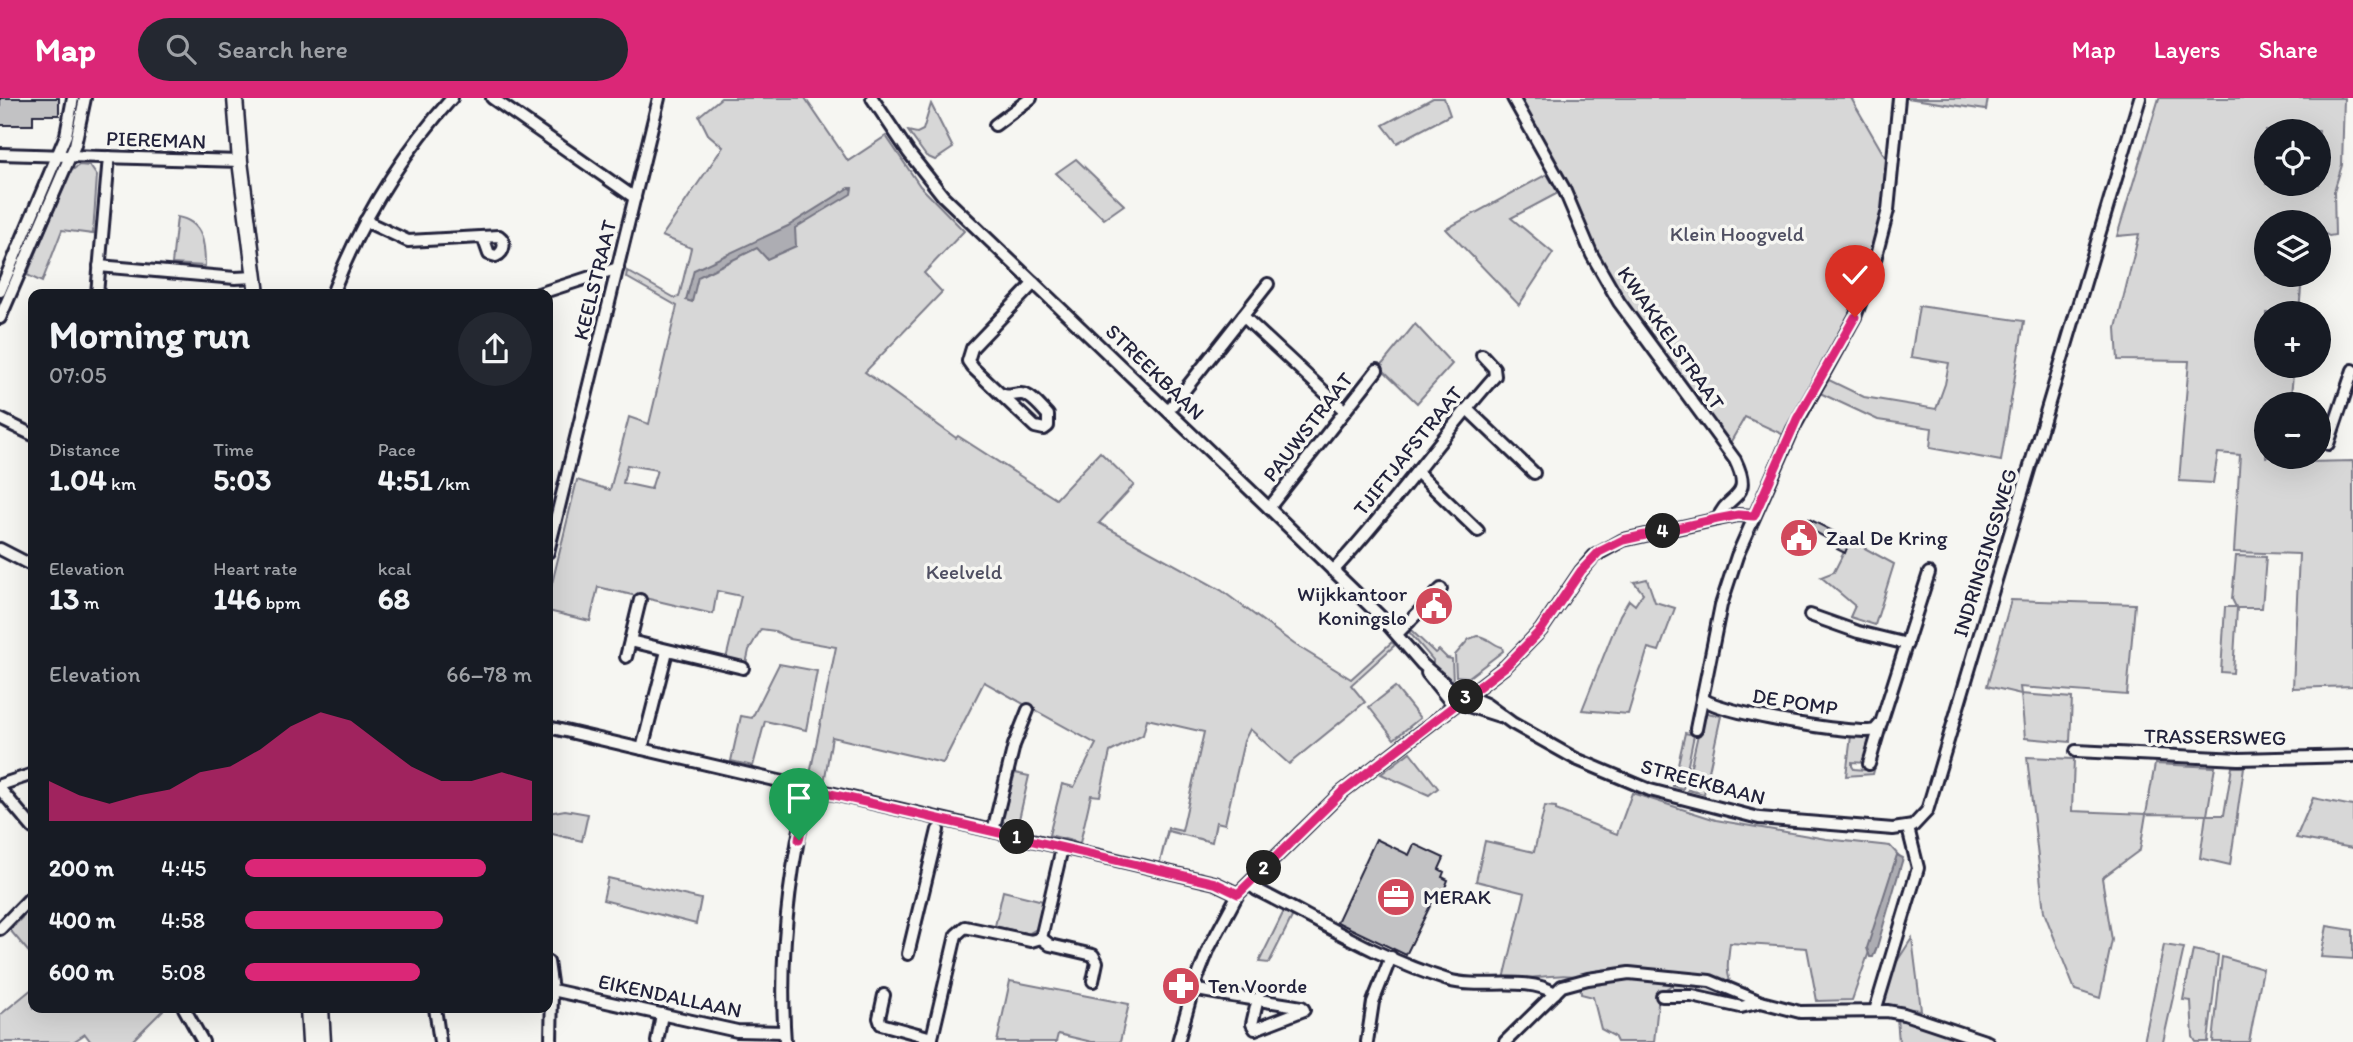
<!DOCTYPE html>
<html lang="en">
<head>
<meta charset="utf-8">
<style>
  body { margin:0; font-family:Itim,sans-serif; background:#242831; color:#f1f3f6; height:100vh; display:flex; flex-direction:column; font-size:26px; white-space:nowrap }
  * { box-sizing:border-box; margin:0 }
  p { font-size:23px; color:#9ea1a6 }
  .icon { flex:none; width:38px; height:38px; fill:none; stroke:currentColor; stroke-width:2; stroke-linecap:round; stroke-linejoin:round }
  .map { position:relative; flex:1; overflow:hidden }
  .drawer { position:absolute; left:28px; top:191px; width:525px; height:724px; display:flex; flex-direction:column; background:#171b24; border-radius:14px; box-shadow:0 7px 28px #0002 }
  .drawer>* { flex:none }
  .controls { position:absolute; left:2254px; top:21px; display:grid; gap:14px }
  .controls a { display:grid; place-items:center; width:77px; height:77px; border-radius:50%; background:#171b24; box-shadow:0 7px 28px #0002; font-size:35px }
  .pin { position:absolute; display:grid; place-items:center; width:60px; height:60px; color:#fff; margin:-72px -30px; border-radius:50% 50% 50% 0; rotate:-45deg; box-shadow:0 0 7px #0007 }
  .pin .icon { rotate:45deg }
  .km { position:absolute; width:35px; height:35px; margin:-18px; border-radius:50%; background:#222; color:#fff; font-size:19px; line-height:35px; text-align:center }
  .round { display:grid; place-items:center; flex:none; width:74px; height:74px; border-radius:37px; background:#242831 }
  .head { display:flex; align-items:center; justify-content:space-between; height:119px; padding:0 21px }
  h1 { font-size:38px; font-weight:700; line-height:52px }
  .metrics { display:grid; grid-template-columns:repeat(3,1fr); gap:10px; height:119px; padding:7px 21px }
  .metrics div { display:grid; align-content:center }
  .metrics b { font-size:30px; font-weight:700 }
  .metrics small { font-size:19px; font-weight:400 }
  .metrics p { font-size:19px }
  .chart { height:196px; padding:14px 21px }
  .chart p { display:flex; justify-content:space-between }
  .chart svg { width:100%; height:126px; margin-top:7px; fill:#db2777; opacity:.7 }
  ul { padding:0 21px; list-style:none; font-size:23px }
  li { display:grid; grid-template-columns:112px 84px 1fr; align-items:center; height:52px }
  li i { height:18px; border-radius:9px; background:#db2777 }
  header { display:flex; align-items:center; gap:42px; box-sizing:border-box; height:98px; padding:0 35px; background:#db2777; color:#fff }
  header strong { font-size:33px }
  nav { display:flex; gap:38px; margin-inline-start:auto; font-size:24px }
  .search { width:490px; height:63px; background:#242831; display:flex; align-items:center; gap:18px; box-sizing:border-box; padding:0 24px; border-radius:38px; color:#9ea1a6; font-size:26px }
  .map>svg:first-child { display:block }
  .green { fill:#d7d7d7; stroke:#7c7c89; stroke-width:2; fill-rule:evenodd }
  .water { fill:#adadb3; stroke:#757583; stroke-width:2 }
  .building { fill:#c2c2c4; stroke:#22223b; stroke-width:2 }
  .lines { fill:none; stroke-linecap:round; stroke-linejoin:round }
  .minor-casing { stroke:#22223b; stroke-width:16 }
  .major-casing { stroke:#22223b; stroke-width:19 }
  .minor { stroke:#f6f6f2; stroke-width:10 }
  .major { stroke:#f6f6f2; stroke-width:14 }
  .route-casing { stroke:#fff; stroke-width:14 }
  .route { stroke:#db2777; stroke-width:9 }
  .labels { text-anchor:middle; stroke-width:7; stroke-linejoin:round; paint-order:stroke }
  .street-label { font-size:21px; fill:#22223b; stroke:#f6f6f2 }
  .park-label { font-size:21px; fill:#4f4f62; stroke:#f6f6f2 }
  .poi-label { font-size:21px; fill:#22223b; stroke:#f6f6f2; text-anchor:start }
</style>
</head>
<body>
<header>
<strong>Map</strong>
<div class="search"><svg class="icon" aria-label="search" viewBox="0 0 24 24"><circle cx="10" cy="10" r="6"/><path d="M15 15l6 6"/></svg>Search here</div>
<nav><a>Map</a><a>Layers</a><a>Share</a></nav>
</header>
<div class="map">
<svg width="2353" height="944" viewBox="0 0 2353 944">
  <rect width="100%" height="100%" fill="#f6f6f2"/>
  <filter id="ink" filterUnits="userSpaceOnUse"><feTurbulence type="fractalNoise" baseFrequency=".0143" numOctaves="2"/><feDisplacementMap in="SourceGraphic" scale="14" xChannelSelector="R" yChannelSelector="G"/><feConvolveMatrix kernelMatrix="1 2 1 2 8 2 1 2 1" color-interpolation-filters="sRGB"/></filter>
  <g filter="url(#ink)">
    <g class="green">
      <path d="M721 0H805L848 63 886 38 920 88 964 133 924 175 942 194 865 274 956 340 958 338 1056 401 1100 354 1134 387 1099 425 1221 492 1294 546 1351 581 1392 544 1395 547 1351 587 1365 604 1289 666 1250 631 1244 643 1225 726 1216 724 1212 744 1168 733 1160 764 1168 730 1182 733 1204 634 1147 621 1143 637 1110 654 1100 698 1091 697 1080 745 1049 737 1062 686 1074 689 1096 646 984 584 943 665 832 639 824 685 809 681 836 549 790 541 775 533 761 531 749 552 746 566 726 561 741 498 717 493 713 516 598 489 590 523 548 513V502L577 382 610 392 629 319 649 326 677 208 626 179 627 173 675 200 679 199 691 150 662 138 723 49 708 36 699 18ZM627 367 657 372 651 391 623 385Z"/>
      <polygon points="1433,0 1444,0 1450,17 1397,45 1383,27"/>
      <polygon points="1519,0 1851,0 1888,64 1884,111 1878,142 1856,207 1818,278 1814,279 1784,337 1745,319 1730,345 1700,310 1616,196 1567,90"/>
      <polygon points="1907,0 1988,0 1986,12"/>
      <path d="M2159 0H2344L2342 67 2334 93 2335 137 2329 138 2319 132V124H2266V177H2302L2299 215H2266V268H2294L2290 306H2266V359H2307L2306 364 2353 363V588L2293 590 2299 456 2234 454 2240 357 2218 355 2213 385 2179 383 2189 263 2118 262 2116 230 2139 136 2117 138ZM2266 33H2319V86H2266Z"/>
      <polygon points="931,6 953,50 935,62 926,58 908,33 917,35 923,32"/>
      <polygon points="1076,61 1124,107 1104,121 1056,75"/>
      <polygon points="79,67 90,68 97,78 93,136 62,132 42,184 27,177 70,74"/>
      <polygon points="1547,76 1558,95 1511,120 1553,155 1519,207 1446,131"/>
      <path d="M177 119C204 123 205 147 205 168L172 166Z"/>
      <polygon points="1919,208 2024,223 2001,363 1930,350 1932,330 1878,322 1820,295 1829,282 1864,299 1936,311 1945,286 1949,265 1911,259"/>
      <polygon points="1415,226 1452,266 1417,305 1380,269"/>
      <polygon points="1850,442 1894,466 1875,527 1850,519 1855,508 1821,479 1834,474"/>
      <polygon points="2236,458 2266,459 2262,510 2237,510 2233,575 2221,574 2225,509 2236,509 2232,501"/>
      <polygon points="1647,481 1655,504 1675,510 1659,553 1648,550 1628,616 1582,612 1620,517 1629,502 1635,507 1643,495 1634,484"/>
      <polygon points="2011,502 2135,506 2127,597 2020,589 2021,596 2072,600 2070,644 2025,640 2021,596 1987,588"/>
      <polygon points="1412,527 1415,528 1411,532 1435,555 1439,552 1447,560 1452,561 1453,584 1433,567 1433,562 1409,534"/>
      <path d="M1477 538C1487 538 1493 547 1502 549L1503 553 1469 579 1456 578 1455 557 1469 541Z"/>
      <polygon points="779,566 817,573 806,632 765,623 753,668 731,663 741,618 752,620"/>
      <polygon points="1395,589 1420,620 1394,641 1369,609"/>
      <polygon points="1703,614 1721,618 1704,696 1688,692 1689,689 1694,689 1695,684 1688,681"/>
      <polygon points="1685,635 1694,637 1683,691 1673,688"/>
      <polygon points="1851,638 1873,641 1866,665 1852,664 1852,668 1854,671 1865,672 1868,666 1876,665 1873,676 1846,678"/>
      <polygon points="1410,654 1438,690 1429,697 1381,676"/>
      <polygon points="2027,659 2074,661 2072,713 2146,716 2155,666 2215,669 2207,717 2224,717 2232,669 2244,669 2230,767 2200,760 2206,717 2146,716 2140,752 2102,780 2112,842 2100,900 2075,892 2044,814"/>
      <polygon points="1015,675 1029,678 1017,730 1007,728 1002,722"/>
      <path d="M1632 695 1716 722 1826 741 1890 748 1900 759V766L1852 902 1817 903 1807 850 1730 845C1726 878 1724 887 1754 905L1673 896V886L1659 896 1654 944H1617L1614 938 1601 931 1593 899 1581 896 1580 879C1560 874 1528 882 1504 881L1525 795 1476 783 1485 743 1534 754 1545 708 1556 709V712L1617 736Z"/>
      <polygon points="2313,700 2353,708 2353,750 2296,740"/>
      <polygon points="565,712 588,716 582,743 548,735 548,715"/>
      <polygon points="608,780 701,801 696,826 603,802"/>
      <polygon points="1003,793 1043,803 1038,830 1028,836 995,828"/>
      <polygon points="33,808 33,859 10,832"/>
      <polygon points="1284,813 1293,817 1269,865 1259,864"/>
      <polygon points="2327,828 2353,832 2353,861 2321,859"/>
      <polygon points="1912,840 1921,912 1886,908 1883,902 1894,868"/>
      <polygon points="2164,847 2184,850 2163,944 2144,944"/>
      <polygon points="2193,852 2218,857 2208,944 2196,944 2193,939 2191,903 2183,902"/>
      <polygon points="2222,859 2263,871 2249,944 2213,944"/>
      <polygon points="1010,883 1129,906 1120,944 1092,944 1058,936 1056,944 997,944"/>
      <polygon points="33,890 33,910 165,910 131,944 91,944 85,936 73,944 0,944 0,917"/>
      <polygon points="1897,920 1971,944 1899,944"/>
    </g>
    <g class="water">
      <polygon points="849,90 852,90 851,96 795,130 796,148 767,161 757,150 698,179 692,204 686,202 694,172 788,128"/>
      <polygon points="1897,757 1903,760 1877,849 1873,859 1870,859 1867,850"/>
    </g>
    <g class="building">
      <polygon points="0,0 59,0 59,17 33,17 33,27 0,27"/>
      <polygon points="1809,421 1850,442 1845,455 1837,451 1839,447 1806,429"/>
      <polygon points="1376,741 1409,757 1414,746 1444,760 1439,771 1444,774 1442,779 1448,782 1443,795 1446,796 1441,806 1433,802 1406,857 1337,824"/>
    </g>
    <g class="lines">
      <defs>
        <g id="minor">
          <polyline points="492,0 635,100"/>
          <polyline points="872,0 909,55 943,98 1269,410 1382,520 1422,566 1450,590 1486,606 1512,625 1576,661 1650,692 1759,720 1893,731 1913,728 1927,713 2140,0"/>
          <path d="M1513 0 1564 91 1592 157 1619 204 1735 362C1755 403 1726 395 1718 421"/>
          <polyline points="995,27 1031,0"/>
          <polyline points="0,56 240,63"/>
          <path d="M365 123 408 143 499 138C506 143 505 154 496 158L489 156 483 139"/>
          <polyline points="99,168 235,180 255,179"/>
          <polyline points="0,193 66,37 73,0"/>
          <polyline points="97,196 109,59"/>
          <path d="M332 196C360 124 400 58 452 0"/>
          <polyline points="538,196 618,170"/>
          <polyline points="1243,218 1345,313"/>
          <polyline points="0,220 75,47 85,0"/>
          <path d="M999 295C1008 300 1012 296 1021 296 1031 296 1041 310 1048 317V328L1044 331 1035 329 973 270 968 263 972 250 1034 185"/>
          <polyline points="1467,311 1534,375"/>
          <polyline points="1168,313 1268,186"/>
          <polyline points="0,321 33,337"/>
          <polyline points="2328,346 2353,272"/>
          <polyline points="1417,374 1478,433"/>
          <polyline points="1269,410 1377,272"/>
          <polyline points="0,451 33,468"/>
          <polyline points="548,454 659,0"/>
          <path d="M1333 473C1391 411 1439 341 1495 278L1494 270 1482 257"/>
          <polyline points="640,502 630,543 743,570"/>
          <polyline points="1810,517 1858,534 1907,546"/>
          <polyline points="1397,536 1441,491"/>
          <polyline points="626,559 630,543"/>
          <polyline points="1427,575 1449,602 1499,618"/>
          <path d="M1704 601C1716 614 1857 638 1875 632L1881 625 1929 475"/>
          <polyline points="548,629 1215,785 1238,796"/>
          <polyline points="1696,631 1721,507 1737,458 1793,331 1855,219 1871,177 1888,112 1899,0"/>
          <polyline points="642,651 667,553"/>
          <polyline points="2076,653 2239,661 2353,658"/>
          <polyline points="1869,666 1880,628"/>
          <polyline points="0,687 33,676"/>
          <polyline points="0,691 33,730"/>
          <polyline points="993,733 1014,647 1028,612"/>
          <path d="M1249 786 1257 792C1319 823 1382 862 1448 882 1482 892 1524 877 1555 895"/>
          <polyline points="0,831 33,797"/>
          <polyline points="1041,840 1062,750"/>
          <polyline points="908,856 938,732"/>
          <polyline points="548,864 552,892 551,944"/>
          <polyline points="548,891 737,933 784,934"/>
          <path d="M1193 891C1229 899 1266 902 1302 909L1304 912 1255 931 1252 926 1258 900"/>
          <polyline points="884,897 879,920 881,926 932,940"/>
          <polyline points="1662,898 1692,898 1741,909 1761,904"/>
          <polyline points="184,910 203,944"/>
          <polyline points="435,910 440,944"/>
          <polyline points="1875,913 1918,770 1908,730"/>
          <polyline points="657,944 662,916"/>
          <path d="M785 944C779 860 789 772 809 691"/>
          <polyline points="931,944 956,837 965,829 1031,843 1041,840 1050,847 1093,857 1097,864 1093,883"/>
          <polyline points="1178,944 1193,891 1209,850 1238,796 1342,694 1506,568 1541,532 1581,473 1594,458 1623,442 1718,421 1738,417 1754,418"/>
          <polyline points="1367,944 1373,904 1391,859"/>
          <polyline points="1505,944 1562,888 1588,881 1629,875 1710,883 1761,904 1800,914 1887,913 1904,916 1988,944"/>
        </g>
        <g id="major">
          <polyline points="235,0 240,63 257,196"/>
          <polyline points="308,910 310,944"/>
          <polyline points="321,910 323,944"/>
        </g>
      </defs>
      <use href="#minor" class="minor-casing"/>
      <use href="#major" class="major-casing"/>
      <use href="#minor" class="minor"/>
      <use href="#major" class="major"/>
    </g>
  </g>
  <g class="lines" filter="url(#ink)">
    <defs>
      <polyline id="route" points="799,742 809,691 1215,785 1238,796 1342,694 1506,568 1541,532 1581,473 1599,454 1623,442 1717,421 1738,417 1754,418 1797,321 1855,219"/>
    </defs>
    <use href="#route" class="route-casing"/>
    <use href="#route" class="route"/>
  </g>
  <defs>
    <symbol id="civic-disc" viewBox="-11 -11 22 22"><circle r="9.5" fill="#d1495b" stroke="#f6f6f2"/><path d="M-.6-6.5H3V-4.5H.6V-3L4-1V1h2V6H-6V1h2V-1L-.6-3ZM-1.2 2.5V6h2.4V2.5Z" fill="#fff"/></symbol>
    <symbol id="office-disc" viewBox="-11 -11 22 22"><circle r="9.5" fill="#d1495b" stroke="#f6f6f2"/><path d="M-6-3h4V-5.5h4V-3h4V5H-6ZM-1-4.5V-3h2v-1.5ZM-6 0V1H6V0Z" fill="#fff"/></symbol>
    <symbol id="pharmacy-disc" viewBox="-11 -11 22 22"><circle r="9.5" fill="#d1495b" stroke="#f6f6f2"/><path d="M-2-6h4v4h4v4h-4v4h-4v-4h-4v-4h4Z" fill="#fff"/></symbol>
  </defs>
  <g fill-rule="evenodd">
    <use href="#civic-disc" x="1777" y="418" width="44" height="44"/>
    <use href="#civic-disc" x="1412" y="486" width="44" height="44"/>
    <use href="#office-disc" x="1374" y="777" width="44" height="44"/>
    <use href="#pharmacy-disc" x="1159" y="866" width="44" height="44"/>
  </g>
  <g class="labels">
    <g class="street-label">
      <text transform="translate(156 42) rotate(2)" y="7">PIEREMAN</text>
      <text transform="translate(595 182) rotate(-76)" y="7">KEELSTRAAT</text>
      <text transform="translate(1671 240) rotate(55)" y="7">KWAKKELSTRAAT</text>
      <text transform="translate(1155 274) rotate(44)" y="7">STREEKBAAN</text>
      <text transform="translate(1308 329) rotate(-52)" y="7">PAUWSTRAAT</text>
      <text transform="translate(1408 353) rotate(-51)" y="7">TJIFTJAFSTRAAT</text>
      <text transform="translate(1985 455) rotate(-73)" y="7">INDRINGINGSWEG</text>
      <text transform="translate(1795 604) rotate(9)" y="7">DE POMP</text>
      <text transform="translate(2215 639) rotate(1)" y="7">TRASSERSWEG</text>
      <text transform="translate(1703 684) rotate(15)" y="7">STREEKBAAN</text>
      <text transform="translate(670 898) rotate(12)" y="7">EIKENDALLAAN</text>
    </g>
    <g class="park-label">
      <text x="1737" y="143">Klein Hoogveld</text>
      <text x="964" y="481">Keelveld</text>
    </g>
    <g class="poi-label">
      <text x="1826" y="447">Zaal De Kring</text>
      <text x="1407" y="503" text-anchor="end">Wijkkantoor<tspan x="1407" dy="24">Koningslo</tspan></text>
      <text x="1423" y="806">MERAK</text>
      <text x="1208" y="895">Ten Voorde</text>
    </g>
  </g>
</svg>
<div class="controls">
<a><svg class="icon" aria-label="locate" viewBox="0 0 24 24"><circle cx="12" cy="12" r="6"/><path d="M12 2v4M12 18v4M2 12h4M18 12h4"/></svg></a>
<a><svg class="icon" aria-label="layers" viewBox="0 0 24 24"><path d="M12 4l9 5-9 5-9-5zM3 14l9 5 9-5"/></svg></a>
<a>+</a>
<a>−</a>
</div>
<div class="pin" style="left:799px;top:742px;background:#1e9e55"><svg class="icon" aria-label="arrive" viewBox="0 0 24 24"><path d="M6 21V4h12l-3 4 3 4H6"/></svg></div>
<div class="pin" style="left:1855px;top:219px;background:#d93025"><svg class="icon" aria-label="check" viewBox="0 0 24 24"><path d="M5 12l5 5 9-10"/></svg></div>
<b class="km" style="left:1017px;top:739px">1</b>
<b class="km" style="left:1264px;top:770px">2</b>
<b class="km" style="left:1466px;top:599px">3</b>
<b class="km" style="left:1663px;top:433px">4</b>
<section class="drawer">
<div class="head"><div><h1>Morning run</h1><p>07:05</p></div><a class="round"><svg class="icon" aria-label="share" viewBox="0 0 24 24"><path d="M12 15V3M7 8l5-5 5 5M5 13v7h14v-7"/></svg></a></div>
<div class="metrics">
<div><p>Distance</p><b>1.04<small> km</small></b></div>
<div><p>Time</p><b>5:03</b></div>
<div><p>Pace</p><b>4:51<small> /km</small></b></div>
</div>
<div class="metrics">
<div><p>Elevation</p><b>13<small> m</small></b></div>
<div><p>Heart rate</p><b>146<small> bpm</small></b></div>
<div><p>kcal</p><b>68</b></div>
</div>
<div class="chart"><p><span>Elevation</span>66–78 m</p>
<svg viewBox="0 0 160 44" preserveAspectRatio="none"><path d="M0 44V30L10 35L20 38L30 35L40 33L50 27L60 25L70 19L80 11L90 6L100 9L110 17L120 25L130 30L140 30L150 27L160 30V44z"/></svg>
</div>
<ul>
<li><b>200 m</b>4:45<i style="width:84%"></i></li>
<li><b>400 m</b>4:58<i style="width:69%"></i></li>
<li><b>600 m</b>5:08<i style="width:61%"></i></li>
</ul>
</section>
</div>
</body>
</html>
